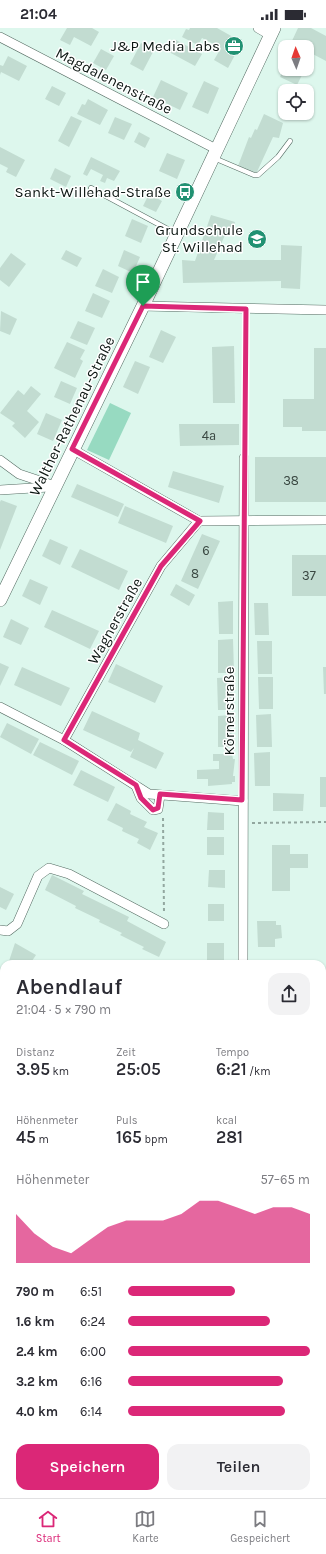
<!DOCTYPE html>
<html lang="de">
<head>
<meta charset="utf-8">
<style>
  body { margin:0; font-family:Karla,sans-serif; background:#f2f2f3; color:#2b2b33; height:100vh; display:flex; flex-direction:column; font-size:15px; white-space:nowrap }
  * { box-sizing:border-box; margin:0 }
  p { font-size:13px; color:#7c7c81 }
  .icon { flex:none; width:22px; height:22px; fill:none; stroke:currentColor; stroke-width:2; stroke-linecap:round; stroke-linejoin:round }
  .map { position:relative; flex:1; overflow:hidden }
  .details { position:absolute; left:0px; top:932px; width:326px; height:538px; display:flex; flex-direction:column; background:#fff; border-radius:12px 12px 0 0; box-shadow:0 1px 3px #0004 }
  .details>* { flex:none }
  .needle { width:26px; rotate:358deg }
  .fabs { position:absolute; left:278px; top:12px; display:grid; gap:8px }
  .fabs a { display:grid; place-items:center; width:36px; height:36px; border-radius:8px; background:#fff; box-shadow:0 1px 3px #0004; font-size:20px }
  .pin { position:absolute; display:grid; place-items:center; width:34px; height:34px; color:#fff; margin:-41px -17px; border-radius:50% 50% 50% 0; rotate:-45deg; box-shadow:0 0 4px #0007 }
  .pin .icon { rotate:45deg }
  .round { display:grid; place-items:center; flex:none; width:42px; height:42px; border-radius:12px; background:#f2f2f3 }
  .head { display:flex; align-items:center; justify-content:space-between; height:68px; padding:0 16px }
  h1 { font-size:22px; font-weight:600; line-height:30px }
  .stats { display:grid; grid-template-columns:repeat(3,1fr); gap:6px; height:68px; padding:4px 16px }
  .stats div { display:grid; align-content:center }
  .stats b { font-size:17px; font-weight:600 }
  .stats small { font-size:11px; font-weight:400 }
  .stats p { font-size:11px }
  .chart { height:112px; padding:8px 16px }
  .chart p { display:flex; justify-content:space-between }
  .chart svg { width:100%; height:72px; margin-top:4px; fill:#db2777; opacity:.7 }
  .button { display:flex; gap:8px; margin-top:auto; padding:8px 16px }
  .button a { flex:1; height:46px; border-radius:12px; background:#db2777; color:#fff; font-size:16px; font-weight:600; line-height:46px; text-align:center }
  .button a+a { background:#f2f2f3; color:#2b2b33 }
  ul { padding:0 16px; list-style:none; font-size:13px }
  li { display:grid; grid-template-columns:64px 48px 1fr; align-items:center; height:30px }
  li i { height:10px; border-radius:5px; background:#db2777 }
  .status { display:flex; justify-content:space-between; align-items:center; height:28px; padding:0 20px; background:#fff; direction:ltr }
  .status svg { height:11px; fill:currentColor }
  .dock { display:flex; justify-content:space-around; align-items:center; height:56px; border-top:1px solid #e1e1e2; background:#fff; font-size:11px; color:#7c7c81 }
  .dock a { display:grid; justify-items:center; gap:2px }
  .dock .current { color:#db2777 }
  .map>svg:first-child { display:block }
  .green { fill:#97dac1 }
  .building { fill:#c2dcd1 }
  .lines { fill:none; stroke-linecap:round; stroke-linejoin:round }
  .lane-casing { stroke:#546b62; stroke-width:5.5 }
  .street-casing { stroke:#546b62; stroke-width:10 }
  .secondary-casing { stroke:#546b62; stroke-width:14 }
  .path { stroke:#92a79f; stroke-width:2; stroke-dasharray:3 3; stroke-linecap:butt }
  .lane { stroke:#fff; stroke-width:4.5 }
  .street { stroke:#fff; stroke-width:9 }
  .secondary { stroke:#fff; stroke-width:13 }
  .route-casing { stroke:#fff; stroke-width:8 }
  .route { stroke:#db2777; stroke-width:5 }
  .labels { text-anchor:middle; stroke-width:3; stroke-linejoin:round; paint-order:stroke }
  .number-label { font-size:13px; fill:#3a4842 }
  .poi-label { font-size:15px; fill:#0c1612; stroke:#fff; text-anchor:end }
  .street-label { font-size:15px; fill:#0c1612; stroke:#fff }
</style>
</head>
<body>
<div class="status"><b>21:04</b><svg viewBox="0 0 49 12"><path d="M0 12V9h3v3zM5 12V6h3v6zM10 12V3h3v9zM15 12V0h3v12zM26 1h20v11H26zM47 4h2v5h-2z"/></svg></div>
<div class="map">
<svg width="326" height="1470" viewBox="0 0 326 1470">
  <rect width="100%" height="100%" fill="#ddf7ed"/>
  <polygon class="green" points="110,375 131,385 109,432 87,422"/>
  <g class="building">
    <polygon points="67,0 92,0 99,4 91,18 74,9 70,17 60,12"/>
    <polygon points="190,0 217,0 242,14 228,40 214,32 221,20 202,10 198,17 182,9 186,1 189,2"/>
    <polygon points="298,0 311,0 326,8 326,33 307,23 307,19 299,19 291,15"/>
    <polygon points="176,12 202,26 195,38 169,24"/>
    <polygon points="141,15 154,22 143,43 130,36"/>
    <polygon points="101,21 114,28 106,42 93,35"/>
    <polygon points="8,28 27,38 19,53 1,44 0,47 0,37 3,38"/>
    <polygon points="284,41 305,41 297,57 280,49"/>
    <polygon points="161,52 188,65 180,82 153,69"/>
    <polygon points="204,53 219,60 208,86 192,79"/>
    <polygon points="52,58 66,65 59,78 45,71"/>
    <polygon points="88,71 108,82 100,97 77,86 82,76 85,77"/>
    <polygon points="264,86 283,95 279,110 273,109 256,146 238,138 249,109 251,110 255,101 257,102"/>
    <polygon points="71,88 82,93 69,119 58,113"/>
    <polygon points="115,89 132,96 124,112 108,105"/>
    <polygon points="139,104 150,110 145,120 134,114"/>
    <polygon points="0,119 25,132 16,149 6,144 8,140 0,136"/>
    <polygon points="167,125 185,132 177,151 159,143"/>
    <polygon points="91,129 120,143 114,153 107,150 105,155 100,153 103,147 91,141 87,148 83,146"/>
    <polygon points="55,140 71,148 66,159 50,151"/>
    <polygon points="149,166 162,173 156,184 143,178"/>
    <polygon points="211,187 235,194 231,207 225,207 214,232 281,232 281,217 302,218 300,261 281,260 281,253 183,255 182,232 195,233"/>
    <polygon points="132,191 148,198 141,215 125,208"/>
    <polygon points="66,222 82,230 77,239 61,231"/>
    <polygon points="124,222 140,229 133,245 118,238"/>
    <polygon points="11,225 26,236 9,259 0,252 0,240"/>
    <polygon points="103,241 119,249 112,265 95,258"/>
    <polygon points="93,265 110,273 102,290 85,283"/>
    <polygon points="1,283 17,291 10,307 0,303"/>
    <polygon points="78,293 95,300 87,317 70,310"/>
    <polygon points="161,302 176,309 163,335 149,329"/>
    <polygon points="67,314 85,322 80,331 83,333 75,350 54,340"/>
    <polygon points="234,318 235,375 213,375 212,319"/>
    <polygon points="314,320 326,320 326,403 302,403 302,399 283,399 283,371 314,371"/>
    <polygon points="135,333 150,339 138,366 123,359"/>
    <polygon points="61,353 77,360 70,376 54,369"/>
    <polygon points="31,358 41,366 27,383 39,394 25,410 12,398 15,395 0,385 18,362 24,367"/>
    <polygon points="46,385 62,392 53,413 37,406"/>
    <polygon points="179,396 239,396 239,417 180,418"/>
    <rect x="255" y="429" width="71" height="45"/>
    <polygon points="173,443 224,458 219,475 168,459"/>
    <polygon points="77,456 124,476 118,489 71,469"/>
    <polygon points="1,472 17,478 0,522 0,474"/>
    <polygon points="125,478 173,498 166,515 118,495"/>
    <polygon points="202,506 220,513 198,561 181,553"/>
    <polygon points="50,511 68,519 60,537 42,528"/>
    <polygon points="80,521 128,543 119,562 71,539"/>
    <rect x="292" y="527" width="34" height="41"/>
    <polygon points="30,551 48,559 40,577 22,568"/>
    <polygon points="176,556 195,567 189,578 170,567"/>
    <polygon points="233,573 233,606 219,606 218,574"/>
    <polygon points="254,575 268,575 269,607 255,607"/>
    <polygon points="52,582 99,603 90,621 44,599"/>
    <polygon points="11,591 29,600 21,617 3,609"/>
    <polygon points="233,611 234,645 218,645 218,612"/>
    <polygon points="257,613 272,613 272,646 258,646"/>
    <polygon points="0,635 9,639 0,658"/>
    <polygon points="116,636 163,658 155,675 108,654"/>
    <polygon points="22,639 70,660 61,678 14,657"/>
    <polygon points="323,639 326,639 326,666 324,666"/>
    <polygon points="232,649 233,682 218,682 217,650"/>
    <polygon points="258,649 273,649 273,681 259,681"/>
    <polygon points="92,683 140,705 138,712 164,725 156,741 130,729 134,720 131,724 83,702"/>
    <polygon points="271,686 272,719 257,719 256,687"/>
    <polygon points="231,687 232,719 218,719 218,688"/>
    <polygon points="7,695 39,711 31,726 0,709"/>
    <polygon points="40,714 79,733 72,747 33,727"/>
    <polygon points="270,724 270,758 255,758 254,725"/>
    <polygon points="213,726 232,726 233,731 235,731 233,748 235,748 235,754 232,754 232,756 208,758 208,751 197,751 197,742 219,741 219,733 213,733"/>
    <polygon points="81,742 115,759 108,774 73,757"/>
    <rect x="320" y="749" width="6" height="30"/>
    <polygon points="273,765 304,766 303,783 273,783"/>
    <polygon points="116,775 131,783 130,786 147,794 144,799 158,805 150,822 137,815 139,811 122,803 123,800 107,792"/>
    <polygon points="208,784 224,785 224,802 207,802"/>
    <rect x="207" y="809" width="17" height="18"/>
    <polygon points="272,817 290,817 290,826 308,826 308,840 290,840 290,863 272,863"/>
    <polygon points="209,842 225,842 225,860 208,859"/>
    <polygon points="52,847 84,863 82,866 129,889 127,893 166,914 159,929 142,921 144,919 120,907 122,905 99,894 100,892 75,880 76,878 45,862"/>
    <polygon points="0,859 14,866 6,882 0,879"/>
    <rect x="208" y="876" width="16" height="17"/>
    <polygon points="257,893 276,893 276,897 281,897 282,910 275,911 275,919 258,919"/>
    <polygon points="15,915 36,927 30,936 8,936"/>
    <rect x="207" y="915" width="17" height="18"/>
    <polygon points="266,933 283,934 283,936 266,936"/>
    <polygon points="4,948 4,970 0,968 0,959"/>
    <polygon points="325,1001 326,1001 326,1018 324,1018"/>
    <polygon points="326,1117 326,1134 322,1134 322,1118"/>
    <rect x="322" y="1171" width="4" height="21"/>
    <polygon points="322,1243 326,1244 326,1260 322,1259"/>
    <polygon points="0,1250 4,1252 4,1268 2,1272 0,1271"/>
    <polygon points="322,1275 326,1276 326,1293 322,1292"/>
    <polygon points="0,1339 4,1340 4,1460 0,1459"/>
    <polygon points="322,1403 326,1405 326,1437 322,1435"/>
    <polygon points="178,1466 201,1466 200,1470 177,1470"/>
    <polygon points="242,1466 258,1466 266,1468 265,1470 241,1470"/>
    <polygon points="289,1466 300,1470 287,1470"/>
  </g>
  <g class="lines">
    <defs>
      <g id="lane">
        <polyline points="214,130 254,147 258,147 278,129 290,113"/>
        <polyline points="91,160 175,205"/>
      </g>
      <g id="street">
        <polyline points="258,0 270,7"/>
        <polyline points="0,9 216,121"/>
        <polyline points="143,278 326,282"/>
        <polyline points="72,421 199,493 326,492"/>
        <polyline points="0,432 19,446 55,458"/>
        <polyline points="0,462 49,459"/>
        <polyline points="0,679 64,712 149,766 243,773"/>
        <polyline points="64,712 161,538 199,493"/>
        <polyline points="136,758 141,770 153,782 158,781 160,767"/>
        <polyline points="0,902 8,903 17,896 38,848 49,840 69,846 164,896"/>
        <polyline points="243,936 244,430"/>
        <polyline points="0,1007 4,1000"/>
        <polyline points="322,1153 326,1153"/>
        <polyline points="322,1302 326,1303"/>
        <polyline points="220,1470 221,1466"/>
      </g>
      <polyline id="secondary" points="0,572 143,278 274,0"/>
    </defs>
    <use href="#lane" class="lane-casing"/>
    <use href="#street" class="street-casing"/>
    <use href="#secondary" class="secondary-casing"/>
    <g class="path">
      <polyline points="244,421 245,289"/>
      <polyline points="163,790 164,885"/>
      <polyline points="252,795 326,794"/>
      <polyline points="322,1230 326,1231"/>
      <polyline points="0,1293 4,1285"/>
      <polyline points="0,1313 4,1315"/>
      <polyline points="322,1392 326,1390"/>
      <polyline points="322,1458 326,1462"/>
      <polyline points="280,1470 282,1466"/>
    </g>
    <use href="#lane" class="lane"/>
    <use href="#street" class="street"/>
    <use href="#secondary" class="secondary"/>
  </g>
  <g class="lines">
    <defs>
      <polygon id="route" points="143,278 246,281 242,772 160,766 158,780 153,782 141,770 136,757 64,712 161,538 200,493 72,421"/>
    </defs>
    <use href="#route" class="route-casing"/>
    <use href="#route" class="route"/>
  </g>
  <defs>
    <symbol id="office-disc" viewBox="-11 -11 22 22"><circle r="9.5" fill="#219172" stroke="#fff"/><path d="M-6-3h4V-5.5h4V-3h4V5H-6ZM-1-4.5V-3h2v-1.5ZM-6 0V1H6V0Z" fill="#fff"/></symbol>
    <symbol id="bus-disc" viewBox="-11 -11 22 22"><circle r="9.5" fill="#219172" stroke="#fff"/><path d="M-5-6H5V4H4V6H2V4H-2V6H-4V4H-5ZM-3.5-4V0h7V-4ZM-3.5 1.2v1.5H-2V1.2ZM2 1.2v1.5H3.5V1.2Z" fill="#fff"/></symbol>
    <symbol id="school-disc" viewBox="-11 -11 22 22"><circle r="9.5" fill="#219172" stroke="#fff"/><path d="M0-5L7-2L0 1L-7-2ZM-4 1L0 2.5L4 1V4Q0 6-4 4Z" fill="#fff"/></symbol>
  </defs>
  <g fill-rule="evenodd">
    <use href="#office-disc" x="223" y="7" width="22" height="22"/>
    <use href="#bus-disc" x="174" y="153" width="22" height="22"/>
    <use href="#school-disc" x="246" y="200" width="22" height="22"/>
  </g>
  <g class="labels">
    <g class="number-label">
      <text x="209" y="412">4a</text>
      <text x="291" y="457">38</text>
      <text x="206" y="527">6</text>
      <text x="195" y="550">8</text>
      <text x="309" y="552">37</text>
    </g>
    <g class="poi-label">
      <text x="220" y="23">J&amp;P Media Labs</text>
      <text x="171" y="169">Sankt-Willehad-Straße</text>
      <text x="243" y="207">Grundschule<tspan x="243" dy="17">St. Willehad</tspan></text>
    </g>
    <g class="street-label">
      <text transform="translate(114 53) rotate(27)" y="5">Magdalenenstraße</text>
      <text transform="translate(72 388) rotate(-64)" y="5">Walther-Rathenau-Straße</text>
      <text transform="translate(115 593) rotate(-61)" y="5">Wagnerstraße</text>
      <text transform="translate(229 683) rotate(-90)" y="5">Körnerstraße</text>
    </g>
  </g>
</svg>
<div class="fabs">
<a><svg class="needle" viewBox="-14 -14 28 28"><path d="M0-13l5 13h-10z" fill="#e53935"/><path d="M0 13l5-13h-10z" fill="#7c7c81"/></svg></a>
<a><svg class="icon" aria-label="locate" viewBox="0 0 24 24"><circle cx="12" cy="12" r="6"/><path d="M12 2v4M12 18v4M2 12h4M18 12h4"/></svg></a>
</div>
<div class="pin" style="left:143px;top:278px;background:#1e9e55"><svg class="icon" aria-label="arrive" viewBox="0 0 24 24"><path d="M6 21V4h12l-3 4 3 4H6"/></svg></div>
<section class="details">
<div class="head"><div><h1>Abendlauf</h1><p>21:04 · 5 × 790 m</p></div><a class="round"><svg class="icon" aria-label="share" viewBox="0 0 24 24"><path d="M12 15V3M7 8l5-5 5 5M5 13v7h14v-7"/></svg></a></div>
<div class="stats">
<div><p>Distanz</p><b>3.95<small> km</small></b></div>
<div><p>Zeit</p><b>25:05</b></div>
<div><p>Tempo</p><b>6:21<small> /km</small></b></div>
</div>
<div class="stats">
<div><p>Höhenmeter</p><b>45<small> m</small></b></div>
<div><p>Puls</p><b>165<small> bpm</small></b></div>
<div><p>kcal</p><b>281</b></div>
</div>
<div class="chart"><p><span>Höhenmeter</span>57–65 m</p>
<svg viewBox="0 0 160 44" preserveAspectRatio="none"><path d="M0 44V14L10 26L20 34L30 38L40 30L50 22L60 18L70 18L80 18L90 14L100 6L110 6L120 10L130 14L140 10L150 10L160 14V44z"/></svg>
</div>
<ul>
<li><b>790 m</b>6:51<i style="width:59%"></i></li>
<li><b>1.6 km</b>6:24<i style="width:78%"></i></li>
<li><b>2.4 km</b>6:00<i style="width:100%"></i></li>
<li><b>3.2 km</b>6:16<i style="width:85%"></i></li>
<li><b>4.0 km</b>6:14<i style="width:86%"></i></li>
</ul>
<div class="button"><a>Speichern</a><a>Teilen</a></div>
</section>
</div>
<nav class="dock">
<a class="current"><svg class="icon" aria-label="home" viewBox="0 0 24 24"><path d="M3 11l9-7 9 7M6 9v11h12V9"/></svg>Start</a>
<a><svg class="icon" aria-label="map" viewBox="0 0 24 24"><path d="M3 6l6-2 6 2 6-2v14l-6 2-6-2-6 2zM9 4v14M15 6v14"/></svg>Karte</a>
<a><svg class="icon" aria-label="saved" viewBox="0 0 24 24"><path d="M7 4h10v16l-5-4-5 4z"/></svg>Gespeichert</a>
</nav>
</body>
</html>
